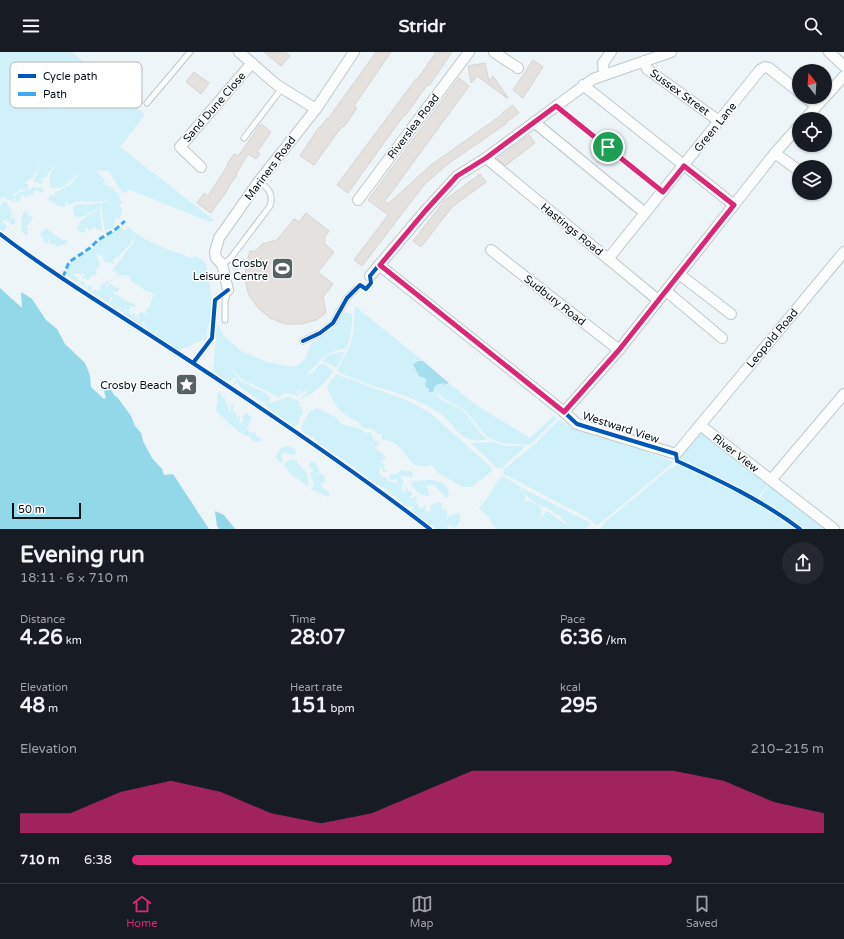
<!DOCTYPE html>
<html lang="en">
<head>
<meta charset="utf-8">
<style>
  body { margin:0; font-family:"Varela Round",sans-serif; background:#242831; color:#f1f3f6; height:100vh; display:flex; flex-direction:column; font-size:15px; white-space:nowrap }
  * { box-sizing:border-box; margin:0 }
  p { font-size:13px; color:#9ea1a6 }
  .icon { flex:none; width:22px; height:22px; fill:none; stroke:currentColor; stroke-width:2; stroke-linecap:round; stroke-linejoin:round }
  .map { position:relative; height:477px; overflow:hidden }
  .drawer { display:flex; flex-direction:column; background:#171b24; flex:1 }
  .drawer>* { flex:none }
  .needle { width:26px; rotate:343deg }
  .controls { position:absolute; left:792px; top:12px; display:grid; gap:8px }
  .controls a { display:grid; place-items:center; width:40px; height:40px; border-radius:50%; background:#171b24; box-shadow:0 1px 3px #0004; font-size:20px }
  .scale { position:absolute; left:12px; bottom:10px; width:69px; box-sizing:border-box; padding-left:4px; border:2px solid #041115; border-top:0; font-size:11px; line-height:14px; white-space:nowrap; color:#041115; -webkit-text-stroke:3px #fff; paint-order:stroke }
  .pin { position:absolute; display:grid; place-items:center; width:34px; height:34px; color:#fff; margin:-17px; border:2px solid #fff; border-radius:50%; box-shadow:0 1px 4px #0007 }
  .round { display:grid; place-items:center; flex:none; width:42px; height:42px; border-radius:21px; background:#242831 }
  .headline { display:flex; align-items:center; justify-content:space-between; height:68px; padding:0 20px }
  h1 { font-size:22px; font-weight:700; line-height:30px }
  .figures { display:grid; grid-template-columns:repeat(3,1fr); gap:6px; height:68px; padding:4px 20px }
  .figures div { display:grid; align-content:center }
  .figures b { font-size:20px; font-weight:700 }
  .figures small { font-size:11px; font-weight:400 }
  .figures p { font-size:11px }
  .chart { height:112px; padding:8px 20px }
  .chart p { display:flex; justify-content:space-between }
  .chart svg { width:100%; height:72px; margin-top:4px; fill:#db2777; opacity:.7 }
  ul { padding:0 20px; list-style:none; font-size:13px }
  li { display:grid; grid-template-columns:64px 48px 1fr; align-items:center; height:30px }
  li i { height:10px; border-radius:5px; background:#db2777 }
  header { display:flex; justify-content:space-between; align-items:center; height:52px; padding:0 20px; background:#171b24; font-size:18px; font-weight:700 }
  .menu { display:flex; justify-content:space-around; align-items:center; height:56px; border-top:1px solid #363941; background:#171b24; font-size:11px; color:#9ea1a6 }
  .menu a { display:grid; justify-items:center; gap:2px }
  .menu .on { color:#db2777 }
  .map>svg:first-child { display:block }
  .green { fill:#d0f1f9 }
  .forest { fill:#a5deec }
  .water { fill:#92d8e9 }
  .building { fill:#e5e1de; stroke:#d6d4d2 }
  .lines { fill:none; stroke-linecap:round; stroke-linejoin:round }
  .service-casing { stroke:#bec9cc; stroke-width:7 }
  .minor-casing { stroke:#bec9cc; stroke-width:12 }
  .service { stroke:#fcfefe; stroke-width:5 }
  .minor { stroke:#fcfefe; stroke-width:10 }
  .quiet { stroke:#3fa9f5; stroke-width:3; stroke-dasharray:6 3; stroke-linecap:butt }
  .cycleway-casing { stroke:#fff; stroke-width:6 }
  .cycleway { stroke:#0057b8; stroke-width:4 }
  .route-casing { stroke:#fff; stroke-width:8 }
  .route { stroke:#db2777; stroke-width:5 }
  .labels { text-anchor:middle; stroke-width:3; stroke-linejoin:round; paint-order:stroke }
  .street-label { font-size:11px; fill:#041115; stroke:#fff }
  .poi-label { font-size:11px; fill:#041115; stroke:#fff; text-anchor:end }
  .key { fill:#fff; stroke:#b4b8b9; stroke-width:1 }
  .key-label { font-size:11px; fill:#041115 }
</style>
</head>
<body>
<header><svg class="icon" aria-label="menu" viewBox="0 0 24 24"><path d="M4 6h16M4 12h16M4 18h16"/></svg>Stridr<svg class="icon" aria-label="search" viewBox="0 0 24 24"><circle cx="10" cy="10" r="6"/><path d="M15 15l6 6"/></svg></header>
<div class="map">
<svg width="844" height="477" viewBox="0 0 844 477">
  <rect width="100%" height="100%" fill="#edf5f8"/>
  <g class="green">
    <path d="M0 0H72L145 63 120 95 215 169H208L130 138 124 141 121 139 109 119 95 118 109 132 103 129 105 133C108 134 115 134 115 138L109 135 110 137 118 141 119 144 121 145 119 148 122 150V152H119L122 157 121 165 118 167 116 165 113 176 106 178 104 177V171L102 166V151L103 150 110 148 95 150 77 149 69 153 67 150 65 151 66 153 64 155 58 154 56 152 48 148 49 145 53 142 55 145V140L63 137 67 133 69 134 80 121 63 135 51 136 49 128 50 122 56 113 48 121 47 124 39 128 44 130 40 132 38 130H34L35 126 41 112C36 119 33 129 24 130L26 132 29 133 27 138 20 137 17 141 11 142 15 144 22 139 29 138 33 135 35 136H42L44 140 42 141 38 138 34 139 33 144 27 142V146H26L24 143H20L21 148 15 150 16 147 15 146 13 150 8 147 7 148 5 146 6 145 4 146 1 145V148L0 147Z"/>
    <polygon points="5,149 11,157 12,162 10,165 11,167 14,163 15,171 13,173 10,172 10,169 7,170 7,168 8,166 2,169 7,174 4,180 0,177 0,151 2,157 2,152"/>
    <path d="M101 151 100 161 102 178 95 177 97 174 92 177 90 179 88 178 89 176H84L86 179 84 181 81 180H79L77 175 80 173 79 172C82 165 93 162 99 156 91 160 71 176 74 154L82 152 84 153Z"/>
    <path d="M28 159 27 162 29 165 30 164H33L31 170 25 175 28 176V182L27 184 21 179 23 177 22 176C20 169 23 166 23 160Z"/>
    <path d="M128 175C146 191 170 198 192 206L195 204 203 208 206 213 211 242V258L206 287 179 298 145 276 144 270 146 265 142 272 144 273 143 275 123 261 128 256 122 260 109 252 113 247 111 244 109 251 87 237 89 234H91L92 236 90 237 94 240V237L96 238H99L102 232 111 228 105 234 107 236 110 232 119 237 116 240 113 238V241L130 251 132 250 137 256 131 254 129 257V261H130L132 263 134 260 135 264 138 265V269H139V264L137 263 142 260 144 263 143 261H146V258L150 255 152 246 156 242 152 243V240H148L130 228V225L127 223H116L118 220 112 219 133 191 136 183 130 190 131 192 121 201 118 207V203L113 208 114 212 104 210 102 205 105 204 102 203 99 204 98 202 100 201H97V207H98L100 213 95 218 97 220 96 223 90 224V227L88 228 83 225 85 221H81L78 222 74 221 73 223 77 225 79 230 84 229 85 234 87 235 86 236 65 222 68 213 71 212 72 209 77 207 86 200 88 201 90 198H93L94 194H97L98 189C104 185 109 184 114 179L118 180 119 176H122L125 179Z"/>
    <polygon points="47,177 64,189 66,188 68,189 66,192 56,195 55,192 50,192 50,187 46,192 40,182 43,178"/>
    <path d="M355 254 423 309H419L427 329 425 331 431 341 433 340C433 333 437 333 443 331L447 333 449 331 476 353 530 386 555 363 556 367 530 393 501 391 489 386 482 379 466 359 446 348 435 340C441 351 454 352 463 359 473 367 477 381 488 387 459 394 458 374 438 360 424 350 401 342 384 337 368 333 353 326 338 320L337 318 350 294 353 282Z"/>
    <path d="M343 261H351C354 271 350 286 347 296 329 300 329 300 316 313 312 317 309 319 307 323L312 321 320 312H325L333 319C325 332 315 341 301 347L302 344 307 341 308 338 302 341H299L301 337 296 340 300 344 284 341 279 345 252 332 247 331C245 329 242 328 240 326 236 322 236 319 231 317L240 329 266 341 270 346 269 351 289 345 299 349V355H302L303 359V363H299C301 368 299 373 294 375L266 354 265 351 260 349 238 333 239 330 232 333 237 327 234 325 230 330 229 328H226L217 323 213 319 217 273H218L224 284 241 299 270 311 292 315 299 312 305 307 311 292 334 276Z"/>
    <polygon points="345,299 341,308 336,316 334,314 322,309 328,303"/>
    <path d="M336 322 406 348 429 360 493 417C487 425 478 428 472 435H463L438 421 432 413C408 419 410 403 397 393 393 390 387 388 382 387V382H378L372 377 363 376C357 368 358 370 350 366 338 359 332 348 327 335Z"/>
    <path d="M220 339 222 346 226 347V352H228L229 360 231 358V353H235L233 359 236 361V365L240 364 239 370 241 372 244 369 242 364 247 361 252 366 247 376 250 381 255 380 256 384 260 386 261 389C255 390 252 390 249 384 238 382 224 366 216 359L218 341Z"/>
    <path d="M317 356 337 366 340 371 361 377 367 382V380L371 381 374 388 380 391 375 395C378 400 383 401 386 406L381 409 385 413 384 417 388 420H383L381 415H379L380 419 379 421 382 425H387V429L397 431V427L391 428 389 424 390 422H397L400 418 406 419H410L413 421 412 425 400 424 403 428 404 431 401 432 403 435 401 438 405 441V437L407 435 408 439H412V442L409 446H413L415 444 417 445V448L415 450 418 453 420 457 426 453 425 459 426 460 431 459 430 454C434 451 437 450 442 451V457L447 459V466L451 463 460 461V468L457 475 453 476 449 473 447 475 449 477H436L412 459 413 454 407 455 397 447 396 444H393L384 436 374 431 354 415 317 390 313 385 304 381 301 375 309 360Z"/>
    <polygon points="559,368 562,369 571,376 645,399 674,410 598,473 595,472 592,469 586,465 504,422 503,421 504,417 536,391"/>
    <polygon points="702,378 769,431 757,446 756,447 680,408 679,407 681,404"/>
    <polygon points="493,390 505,394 526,394 504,414 502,416 497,416 471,391"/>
    <path d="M287 394 296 397 295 402 292 403 286 401H282L281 405 283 409 281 411 276 407C277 400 279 395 287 394Z"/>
    <polygon points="294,407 306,420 309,432 307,434 294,424 291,423 284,413 286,410"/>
    <polygon points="310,410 315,410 319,418 319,421 324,423 325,429 320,433 330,442 328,445 311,437 314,433 310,422 314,419 309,414"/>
    <path d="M678 412 683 413C722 433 763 451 798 477H607L603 476 606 477H598L600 475H602L604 471 668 418Z"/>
    <path d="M503 424 521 435V437L526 445 524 449C528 448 539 453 541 457 543 460 540 464 540 467L544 461 547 459C555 463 560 471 569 473L562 467 561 465 548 457 549 455C539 457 528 446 522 438V436L591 471 586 477H496C491 472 492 470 489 466 486 462 482 460 479 456 483 451 487 447 490 442 494 436 496 428 503 424Z"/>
    <path d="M427 428C437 428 447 429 449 442L446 446 434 433 426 434 429 440V444C421 444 414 438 411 431L414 429Z"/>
    <polygon points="769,432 829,477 802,477 778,460 759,449 759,447"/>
  </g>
  <path class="forest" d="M419 309H423L449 331 444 333 443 331C433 334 436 332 433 340H429V337L426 335 425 331 427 329 425 326 419 324 413 312Z"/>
  <g class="water">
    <polygon points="0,236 22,256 21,240 32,247 46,268 57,277 65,292 85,311 90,323 91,335 104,347 106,346 103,336 106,335 111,338 114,343 118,346 131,364 135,374 141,381 143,389 152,406 162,417 164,423 173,422 209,477 0,477"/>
    <polygon points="215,459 224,463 235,477 219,477 217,474"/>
  </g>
  <g class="building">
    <polygon points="264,0 285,0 290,4 281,14"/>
    <polygon points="376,0 391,0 354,54 357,56 344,75 342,74 314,113 300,104 319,75 320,76 327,66 328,67"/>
    <polygon points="436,0 452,0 429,34 427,33 405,64 404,63 348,141 337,133 416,27 417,28"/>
    <polygon points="533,8 543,15 523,46 513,38"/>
    <polygon points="485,11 489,29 493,24 508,46 507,46 477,24 471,31 468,14"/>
    <polygon points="194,20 209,31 201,42 186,30"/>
    <polygon points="459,26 469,34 385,149 388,152 431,113 503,62 502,61 513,53 519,61 506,70 507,71 445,114 424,133 362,214 354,208 388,163 368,148"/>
    <polygon points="261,72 271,80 257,100 260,102 256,107 248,102 236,122 237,123 227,137 228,137 211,161 197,151 204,141 208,144 228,113 227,112 234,102 238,104"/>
    <polygon points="529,83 535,91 505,114 497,107"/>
    <polygon points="480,122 486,130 452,155 421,195 413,189 445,148"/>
    <polygon points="306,161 329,179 324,186 326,188 324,191 334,200 318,220 333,232 323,245 326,261 316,268 301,272 285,272 270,266 258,256 249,243 245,228 246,213 250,199 256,199 262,192 277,188 294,167 299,170"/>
  </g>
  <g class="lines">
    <defs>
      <g id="service">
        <polyline points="147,51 190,0"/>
        <polyline points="556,54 663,140"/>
        <polyline points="244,86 282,36"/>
        <path d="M222 212 230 207 270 154C274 142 268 136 259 129"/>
        <polyline points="225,268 225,250 228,238"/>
        <polyline points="303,289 320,281 333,271 347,246 356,237"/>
      </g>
      <g id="minor">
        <polyline points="239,0 277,33 316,57"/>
        <polyline points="494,0 518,16"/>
        <polyline points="829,0 844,14"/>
        <polyline points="644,9 647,17 719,69"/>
        <polyline points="604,23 603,11 611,0"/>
        <polyline points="583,33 734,153"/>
        <polyline points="805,45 816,54"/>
        <polyline points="825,45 844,24"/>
        <polyline points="805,67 825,45"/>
        <polyline points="534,70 645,161"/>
        <polyline points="775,101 799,119"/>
        <polyline points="486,106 658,248"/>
        <polyline points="201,115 180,95 252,11"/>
        <polyline points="358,148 469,0"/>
        <polyline points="491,198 619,298"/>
        <polyline points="608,207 760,18 765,15 769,16 799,40"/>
        <polyline points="379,213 564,360 577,372 676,402 844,200"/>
        <polyline points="679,222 731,262"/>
        <polyline points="370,224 426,158 457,124 486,106 593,27 671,0"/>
        <polyline points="228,238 222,212 216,206 215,200 219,186 259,129 316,57 354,0"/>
        <polyline points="666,239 722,286"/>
        <polyline points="564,360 619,298 775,101 799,74"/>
        <polyline points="700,373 834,477"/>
        <polyline points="771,428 844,342"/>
      </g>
    </defs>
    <use href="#service" class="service-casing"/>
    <use href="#minor" class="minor-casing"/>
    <use href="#service" class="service"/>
    <use href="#minor" class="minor"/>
    <polyline class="quiet" points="63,225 69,210 90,196 98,188 116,177 125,169"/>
    <defs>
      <g id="cycleway">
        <path d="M0 182C56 225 117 261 176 300 262 356 348 414 430 477"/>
        <path d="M303 289 320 281 333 271 347 246 360 233 366 237 371 231 370 224 379 213 564 360 577 372 676 402 677 409C719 428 763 449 800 477"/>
        <polyline points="193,311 212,286 215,248 228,238"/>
      </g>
    </defs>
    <use href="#cycleway" class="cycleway-casing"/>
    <use href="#cycleway" class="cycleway"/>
  </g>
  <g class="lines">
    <defs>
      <polygon id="route" points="556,54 663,140 684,114 734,153 619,298 564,360 380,213 426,158 457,124 486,106"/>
    </defs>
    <use href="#route" class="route-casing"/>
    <use href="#route" class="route"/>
  </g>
  <defs>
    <symbol id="stadium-square" viewBox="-11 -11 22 22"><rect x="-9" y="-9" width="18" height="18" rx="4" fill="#566164" stroke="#fff"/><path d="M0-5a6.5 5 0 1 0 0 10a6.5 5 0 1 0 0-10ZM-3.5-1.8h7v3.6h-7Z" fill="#fff"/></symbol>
    <symbol id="sight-square" viewBox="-11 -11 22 22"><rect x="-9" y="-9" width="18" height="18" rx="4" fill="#566164" stroke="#fff"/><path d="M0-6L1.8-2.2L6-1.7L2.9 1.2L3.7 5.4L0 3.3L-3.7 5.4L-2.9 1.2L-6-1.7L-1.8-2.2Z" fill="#fff"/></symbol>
  </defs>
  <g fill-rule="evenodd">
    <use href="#stadium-square" x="270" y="204" width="25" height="25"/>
    <use href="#sight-square" x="174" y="320" width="25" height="25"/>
  </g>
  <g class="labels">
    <g class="street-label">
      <text transform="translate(680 40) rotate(36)" y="4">Sussex Street</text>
      <text transform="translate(214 55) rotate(-49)" y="4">Sand Dune Close</text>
      <text transform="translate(413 74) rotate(-53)" y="4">Riverslea Road</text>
      <text transform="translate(715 75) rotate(-51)" y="4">Green Lane</text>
      <text transform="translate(270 116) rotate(-53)" y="4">Mariners Road</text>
      <text transform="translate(572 177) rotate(39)" y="4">Hastings Road</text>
      <text transform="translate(555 248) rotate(38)" y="4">Sudbury Road</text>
      <text transform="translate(772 286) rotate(-50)" y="4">Leopold Road</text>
      <text transform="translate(621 375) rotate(18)" y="4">Westward View</text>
      <text transform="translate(736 401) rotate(38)" y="4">River View</text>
    </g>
    <g class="poi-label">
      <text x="268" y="215">Crosby<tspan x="268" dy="13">Leisure Centre</tspan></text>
      <text x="172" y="337">Crosby Beach</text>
    </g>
  </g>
  <rect x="10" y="10" width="132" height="46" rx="6" class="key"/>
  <rect x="18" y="22" width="18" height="4" fill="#0057b8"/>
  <rect x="18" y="40" width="18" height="4" fill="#3fa9f5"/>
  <g class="key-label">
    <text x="43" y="28">Cycle path</text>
    <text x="43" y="46">Path</text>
  </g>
</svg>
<div class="controls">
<a><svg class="needle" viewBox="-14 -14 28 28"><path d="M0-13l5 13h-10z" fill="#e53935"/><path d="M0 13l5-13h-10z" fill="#9ea1a6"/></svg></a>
<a><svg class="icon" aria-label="locate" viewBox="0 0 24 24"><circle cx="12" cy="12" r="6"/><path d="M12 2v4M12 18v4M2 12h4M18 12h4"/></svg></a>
<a><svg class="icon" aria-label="layers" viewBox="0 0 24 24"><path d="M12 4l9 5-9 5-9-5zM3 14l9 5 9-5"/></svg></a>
</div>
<div class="scale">50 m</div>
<div class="pin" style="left:608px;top:95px;background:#1e9e55"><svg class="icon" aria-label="arrive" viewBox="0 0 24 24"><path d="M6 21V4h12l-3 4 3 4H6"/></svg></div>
</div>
<section class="drawer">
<div class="headline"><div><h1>Evening run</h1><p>18:11 · 6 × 710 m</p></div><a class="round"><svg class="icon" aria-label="share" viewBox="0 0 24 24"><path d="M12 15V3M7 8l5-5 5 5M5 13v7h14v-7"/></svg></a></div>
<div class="figures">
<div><p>Distance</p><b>4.26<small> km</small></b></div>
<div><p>Time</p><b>28:07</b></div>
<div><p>Pace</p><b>6:36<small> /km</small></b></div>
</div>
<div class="figures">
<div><p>Elevation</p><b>48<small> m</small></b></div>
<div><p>Heart rate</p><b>151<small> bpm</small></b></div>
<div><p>kcal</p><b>295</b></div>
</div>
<div class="chart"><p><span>Elevation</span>210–215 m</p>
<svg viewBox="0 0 160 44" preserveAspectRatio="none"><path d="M0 44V32L10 32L20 19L30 12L40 19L50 32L60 38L70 32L80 19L90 6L100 6L110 6L120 6L130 6L140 12L150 25L160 32V44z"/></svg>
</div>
<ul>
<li><b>710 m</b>6:38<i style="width:78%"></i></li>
</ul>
</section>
<nav class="menu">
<a class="on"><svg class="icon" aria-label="home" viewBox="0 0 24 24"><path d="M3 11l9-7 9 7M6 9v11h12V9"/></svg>Home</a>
<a><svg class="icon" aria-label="map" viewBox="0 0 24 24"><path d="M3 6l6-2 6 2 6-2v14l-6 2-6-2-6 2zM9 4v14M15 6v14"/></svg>Map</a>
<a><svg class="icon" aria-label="saved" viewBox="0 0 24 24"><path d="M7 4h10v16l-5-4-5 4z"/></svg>Saved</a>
</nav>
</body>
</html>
